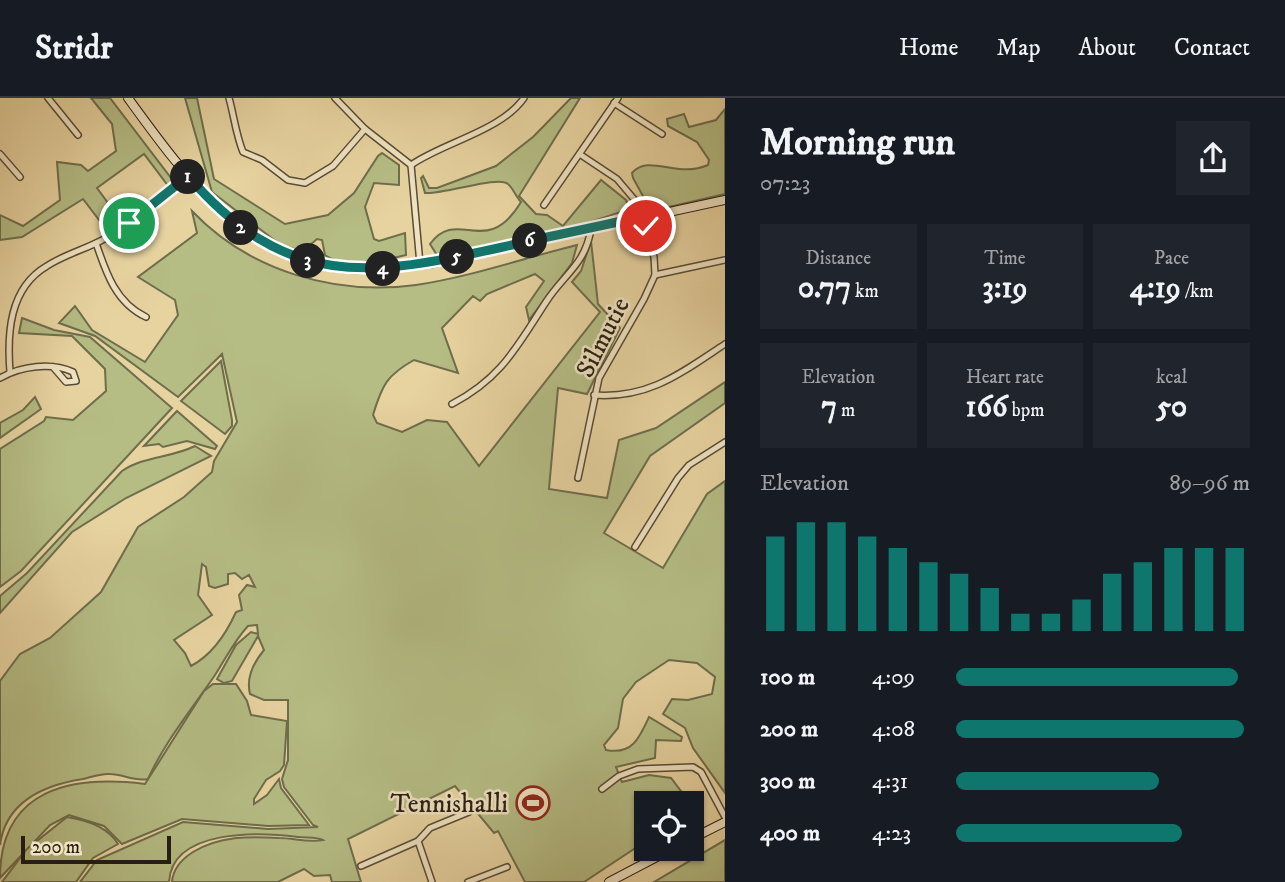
<!DOCTYPE html>
<html lang="en">
<head>
<meta charset="utf-8">
<style>
  body { margin:0; font-family:"IM FELL DW Pica",serif; background:#20242c; color:#f1f3f6; height:100vh; display:flex; flex-direction:column; font-size:26px; white-space:nowrap }
  * { box-sizing:border-box; margin:0 }
  p { font-size:23px; color:#9ea1a6 }
  .icon { flex:none; width:38px; height:38px; fill:none; stroke:currentColor; stroke-width:2; stroke-linecap:round; stroke-linejoin:round }
  .map { position:relative; flex:1; overflow:hidden }
  .details { display:flex; flex-direction:column; background:#171b24; width:560px }
  .details>* { flex:none }
  .buttons { position:absolute; left:634px; top:693px; display:grid; gap:14px }
  .buttons a { display:grid; place-items:center; width:70px; height:70px; border-radius:0px; background:#171b24; box-shadow:0 2px 5px #0004; font-size:35px }
  .scale { position:absolute; left:21px; bottom:18px; width:150px; box-sizing:border-box; padding-left:7px; border:4px solid #281e13; border-top:0; font-size:19px; line-height:24px; white-space:nowrap; color:#281e13; -webkit-text-stroke:5px #efe2c1; paint-order:stroke }
  .pin { position:absolute; display:grid; place-items:center; width:60px; height:60px; color:#fff; margin:-30px; border:4px solid #fff; border-radius:50%; box-shadow:0 2px 7px #0007 }
  .km { position:absolute; width:35px; height:35px; margin:-18px; border-radius:50%; background:#222; color:#fff; font-size:19px; line-height:35px; text-align:center }
  .round { display:grid; place-items:center; flex:none; width:74px; height:74px; border-radius:0px; background:#20242c }
  .overview { display:flex; align-items:center; justify-content:space-between; height:119px; padding:0 35px }
  h1 { font-size:38px; font-weight:700; line-height:52px }
  .figures { display:grid; grid-template-columns:repeat(3,1fr); gap:10px; height:119px; padding:7px 35px }
  .figures div { display:grid; align-content:center; border-radius:0px; background:#20242c; text-align:center }
  .figures b { font-size:30px; font-weight:700 }
  .figures small { font-size:19px; font-weight:400 }
  .figures p { font-size:19px }
  .chart { height:196px; padding:14px 35px }
  .chart p { display:flex; justify-content:space-between }
  .chart svg { width:100%; height:126px; margin-top:7px; stroke:#0f766e; stroke-width:6 }
  ul { padding:0 35px; list-style:none; font-size:23px }
  li { display:grid; grid-template-columns:112px 84px 1fr; align-items:center; height:52px }
  li i { height:18px; border-radius:9px; background:#0f766e }
  header { display:flex; align-items:center; gap:42px; box-sizing:border-box; height:98px; padding:0 35px; background:#171b24; border-bottom:2px solid #363941 }
  header strong { font-size:33px }
  nav { display:flex; gap:38px; margin-inline-start:auto; font-size:24px }
  main { display:flex; flex:1; min-height:0 }
  .map>svg:first-child { display:block }
  .green { fill:#b5bc84; stroke:#6e6d4c; stroke-width:2; fill-rule:evenodd }
  .lines { fill:none; stroke-linecap:round; stroke-linejoin:round }
  .street-casing { stroke:#584b36; stroke-width:8 }
  .secondary-casing { stroke:#281e13; stroke-width:10 }
  .street { stroke:#efe2c1; stroke-width:5 }
  .secondary { stroke:#efe2c1; stroke-width:8 }
  .route-casing { stroke:#fff; stroke-width:14 }
  .route { stroke:#0f766e; stroke-width:9 }
  .labels { text-anchor:middle; stroke-width:5; stroke-linejoin:round; paint-order:stroke }
  .street-label { font-size:26px; fill:#281e13; stroke:#efe2c1 }
  .poi-label { font-size:26px; fill:#281e13; stroke:#efe2c1; text-anchor:end }
</style>
</head>
<body>
<header>
<strong>Stridr</strong>
<nav><a>Home</a><a>Map</a><a>About</a><a>Contact</a></nav>
</header>
<main>
<div class="map">
<svg width="725" height="784" viewBox="0 0 725 784">
  <rect width="100%" height="100%" fill="#e7d3a0"/>
  <filter id="stains"><feTurbulence type="fractalNoise" baseFrequency=".00286" numOctaves="4"/><feColorMatrix values="0 0 0 0 .2 0 0 0 0 .09 0 0 0 0 .02 0 0 0 .5 -.17"/></filter>
  <radialGradient id="worn" r=".72"><stop offset=".6" stop-color="#630" stop-opacity="0"/><stop offset="1" stop-color="#630" stop-opacity=".3"/></radialGradient>
  <g class="green">
    <polygon points="91,0 110,0 174,84 169,89 144,56 97,90 122,124 109,135 83,101 22,139 0,142 0,117 23,128 60,102 57,64 81,67 88,73 116,53 112,26"/>
    <path d="M185 0H197L214 81 285 126 328 117 354 95 378 58 382 55 399 67V87L374 85 365 109 374 141 379 143 405 135 406 157C387 162 341 170 325 157L322 142 317 141 303 153 282 148 212 94Z"/>
    <path d="M571 0H580L519 98 536 116 547 117 563 128 601 82 626 102 630 111 575 129 447 157H437L430 146C458 108 486 162 521 104 516 99 513 90 508 86 499 77 443 97 425 95L421 80 423 78 429 90H437L496 68 533 39Z"/>
    <path d="M725 11V96L656 112 644 100 633 80 632 75C649 55 676 81 708 67L709 62 697 44 668 28 667 21 684 16 689 29 716 22Z"/>
    <path d="M192 113C249 173 335 198 416 187 470 179 524 160 577 147L572 165 529 222 526 209 544 183 535 176 487 196 480 203 473 198 442 230 458 275 414 262C387 277 382 287 373 317L377 325 402 334 427 322 447 324 479 368 600 214 572 184 581 173 591 143 598 206 620 230 587 296 558 290 549 391 607 400 619 342 656 330 725 284V305L650 358 604 435 663 470 707 396 725 383V695L693 650 685 630 663 616 672 601 688 602 712 596 715 579 697 565 669 562 636 584 623 601 618 630 604 647 606 652C632 657 639 641 649 619L682 639 681 643 656 642 655 660 616 669 622 684 649 677 671 680 690 705H646V743L584 784H525L498 733 494 735 455 688 348 741 361 784H332L330 777 314 778 304 771 278 784H172C173 770 182 761 193 754 219 738 249 738 279 740 294 740 308 745 323 742 318 739 306 740 298 739 261 734 172 730 169 784H80L97 762 183 724 268 731 318 729 313 727 284 689 282 681 288 662V602H264L250 596C246 580 254 564 264 552L258 538 232 583 224 585 217 581 236 547 251 534 258 536 257 527 248 528C234 543 226 560 215 577 192 611 165 643 148 681 134 684 123 676 110 676 102 675 91 679 83 681 44 687 6 703 0 747V583L20 556 50 540 101 494 138 429 184 399 212 374 214 363 237 324 222 256 178 299 95 238 59 225 75 208 92 232 145 264 178 217 175 202 138 179 197 135ZM202 466 206 469 209 488 215 490 228 486V476L235 475 242 481 249 477 255 489 247 487 239 497 242 512 236 514C226 536 212 557 191 568L185 555 174 542 212 517 198 497Z"/>
    <polygon points="22,220 54,232 90,239 172,310 21,473 0,489 0,351 44,323 46,319 73,322 106,293 105,271 72,238 19,235"/>
    <polygon points="221,263 232,322 232,328 225,336 181,303"/>
    <polygon points="35,299 41,311 0,340 0,325 23,312"/>
    <polygon points="177,313 217,348 215,351 187,343 163,349 159,346 144,348"/>
    <path d="M195 348 211 358 126 400 72 434 0 515V498L27 475 122 373C144 358 171 360 195 348Z"/>
    <path d="M213 586H236L247 603 251 617 287 623 284 667 280 673 266 682 254 701V706L267 697 279 681 281 690 309 727 268 728 182 721 122 746 104 728 69 717 50 727 0 780C0 690 72 677 145 686L204 593Z"/>
    <path d="M67 719C86 722 108 729 118 746L93 760 76 784H2L27 751Z"/>
    <polygon points="725,742 725,784 654,784"/>
  </g>
  <g class="lines">
    <defs>
      <g id="street">
        <polyline points="48,0 78,37"/>
        <path d="M229 0C234 18 236 37 243 54L262 62 288 82 305 85 333 68 365 31"/>
        <polyline points="335,0 365,31 411,67"/>
        <polyline points="614,5 662,36"/>
        <polyline points="0,56 20,79"/>
        <path d="M411 67C444 44 501 33 524 0"/>
        <polyline points="411,67 420,166"/>
        <polyline points="544,107 618,0"/>
        <path d="M96 145C106 175 116 205 146 219"/>
        <polyline points="655,177 725,162"/>
        <path d="M10 274C7 236 9 190 47 168 65 156 87 151 106 140 135 124 164 101 188 78"/>
        <path d="M0 280C21 268 51 264 73 274L76 283 66 284 53 269"/>
        <path d="M594 297C649 301 681 275 725 246"/>
        <path d="M452 306C502 280 517 248 546 204 564 176 585 167 591 131"/>
        <polyline points="578,380 599,280 644,201 655,177 654,159 639,107 617,81 581,57"/>
        <polyline points="635,449 678,380 689,367 725,344"/>
        <polyline points="602,691 619,678 638,671 693,669 701,674 725,719"/>
        <polyline points="361,768 418,743"/>
        <polyline points="432,784 418,743 430,730 469,714"/>
        <polyline points="468,784 507,769"/>
      </g>
      <g id="secondary">
        <path d="M128 0C184 77 245 163 349 171 376 173 402 168 429 166L725 102"/>
        <polyline points="691,741 725,724"/>
        <polyline points="609,784 672,751"/>
      </g>
    </defs>
    <use href="#street" class="street-casing"/>
    <use href="#secondary" class="secondary-casing"/>
    <use href="#street" class="street"/>
    <use href="#secondary" class="secondary"/>
  </g>
  <g class="lines">
    <defs>
      <path id="route" d="M129 125 188 78C287 192 369 179 503 149 550 138 597 129 644 118L646 128"/>
    </defs>
    <use href="#route" class="route-casing"/>
    <use href="#route" class="route"/>
  </g>
  <defs>
    <symbol id="stadium-ring" viewBox="-11 -11 22 22"><circle r="9.5" fill="#efe2c1" stroke="#8f2418" stroke-width="1.5"/><path d="M0-5a6.5 5 0 1 0 0 10a6.5 5 0 1 0 0-10ZM-3.5-1.8h7v3.6h-7Z" fill="#8f2418"/></symbol>
  </defs>
  <g fill-rule="evenodd">
    <use href="#stadium-ring" x="514" y="686" width="38" height="38"/>
  </g>
  <g class="labels">
    <g class="street-label">
      <text transform="translate(602 239) rotate(-63)" y="9">Silmutie</text>
    </g>
    <g class="poi-label">
      <text x="508" y="714">Tennishalli</text>
    </g>
  </g>
  <rect width="100%" height="100%" filter="url(#stains)"/>
  <rect width="100%" height="100%" fill="url(#worn)"/>
</svg>
<div class="buttons">
<a><svg class="icon" aria-label="locate" viewBox="0 0 24 24"><circle cx="12" cy="12" r="6"/><path d="M12 2v4M12 18v4M2 12h4M18 12h4"/></svg></a>
</div>
<div class="scale">200 m</div>
<div class="pin" style="left:129px;top:125px;background:#1e9e55"><svg class="icon" aria-label="arrive" viewBox="0 0 24 24"><path d="M6 21V4h12l-3 4 3 4H6"/></svg></div>
<div class="pin" style="left:646px;top:128px;background:#d93025"><svg class="icon" aria-label="check" viewBox="0 0 24 24"><path d="M5 12l5 5 9-10"/></svg></div>
<b class="km" style="left:188px;top:79px">1</b>
<b class="km" style="left:241px;top:130px">2</b>
<b class="km" style="left:308px;top:163px">3</b>
<b class="km" style="left:383px;top:171px">4</b>
<b class="km" style="left:457px;top:159px">5</b>
<b class="km" style="left:530px;top:143px">6</b>
</div>
<section class="details">
<div class="overview"><div><h1>Morning run</h1><p>07:23</p></div><a class="round"><svg class="icon" aria-label="share" viewBox="0 0 24 24"><path d="M12 15V3M7 8l5-5 5 5M5 13v7h14v-7"/></svg></a></div>
<div class="figures">
<div><p>Distance</p><b>0.77<small> km</small></b></div>
<div><p>Time</p><b>3:19</b></div>
<div><p>Pace</p><b>4:19<small> /km</small></b></div>
</div>
<div class="figures">
<div><p>Elevation</p><b>7<small> m</small></b></div>
<div><p>Heart rate</p><b>166<small> bpm</small></b></div>
<div><p>kcal</p><b>50</b></div>
</div>
<div class="chart"><p><span>Elevation</span>89–96 m</p>
<svg viewBox="0 0 160 44" preserveAspectRatio="none"><path d="M5 44V11M15 44V6M25 44V6M35 44V11M45 44V15M55 44V20M65 44V24M75 44V29M85 44V38M95 44V38M105 44V33M115 44V24M125 44V20M135 44V15M145 44V15M155 44V15"/></svg>
</div>
<ul>
<li><b>100 m</b>4:09<i style="width:96%"></i></li>
<li><b>200 m</b>4:08<i style="width:98%"></i></li>
<li><b>300 m</b>4:31<i style="width:69%"></i></li>
<li><b>400 m</b>4:23<i style="width:77%"></i></li>
</ul>
</section>
</main>
</body>
</html>
